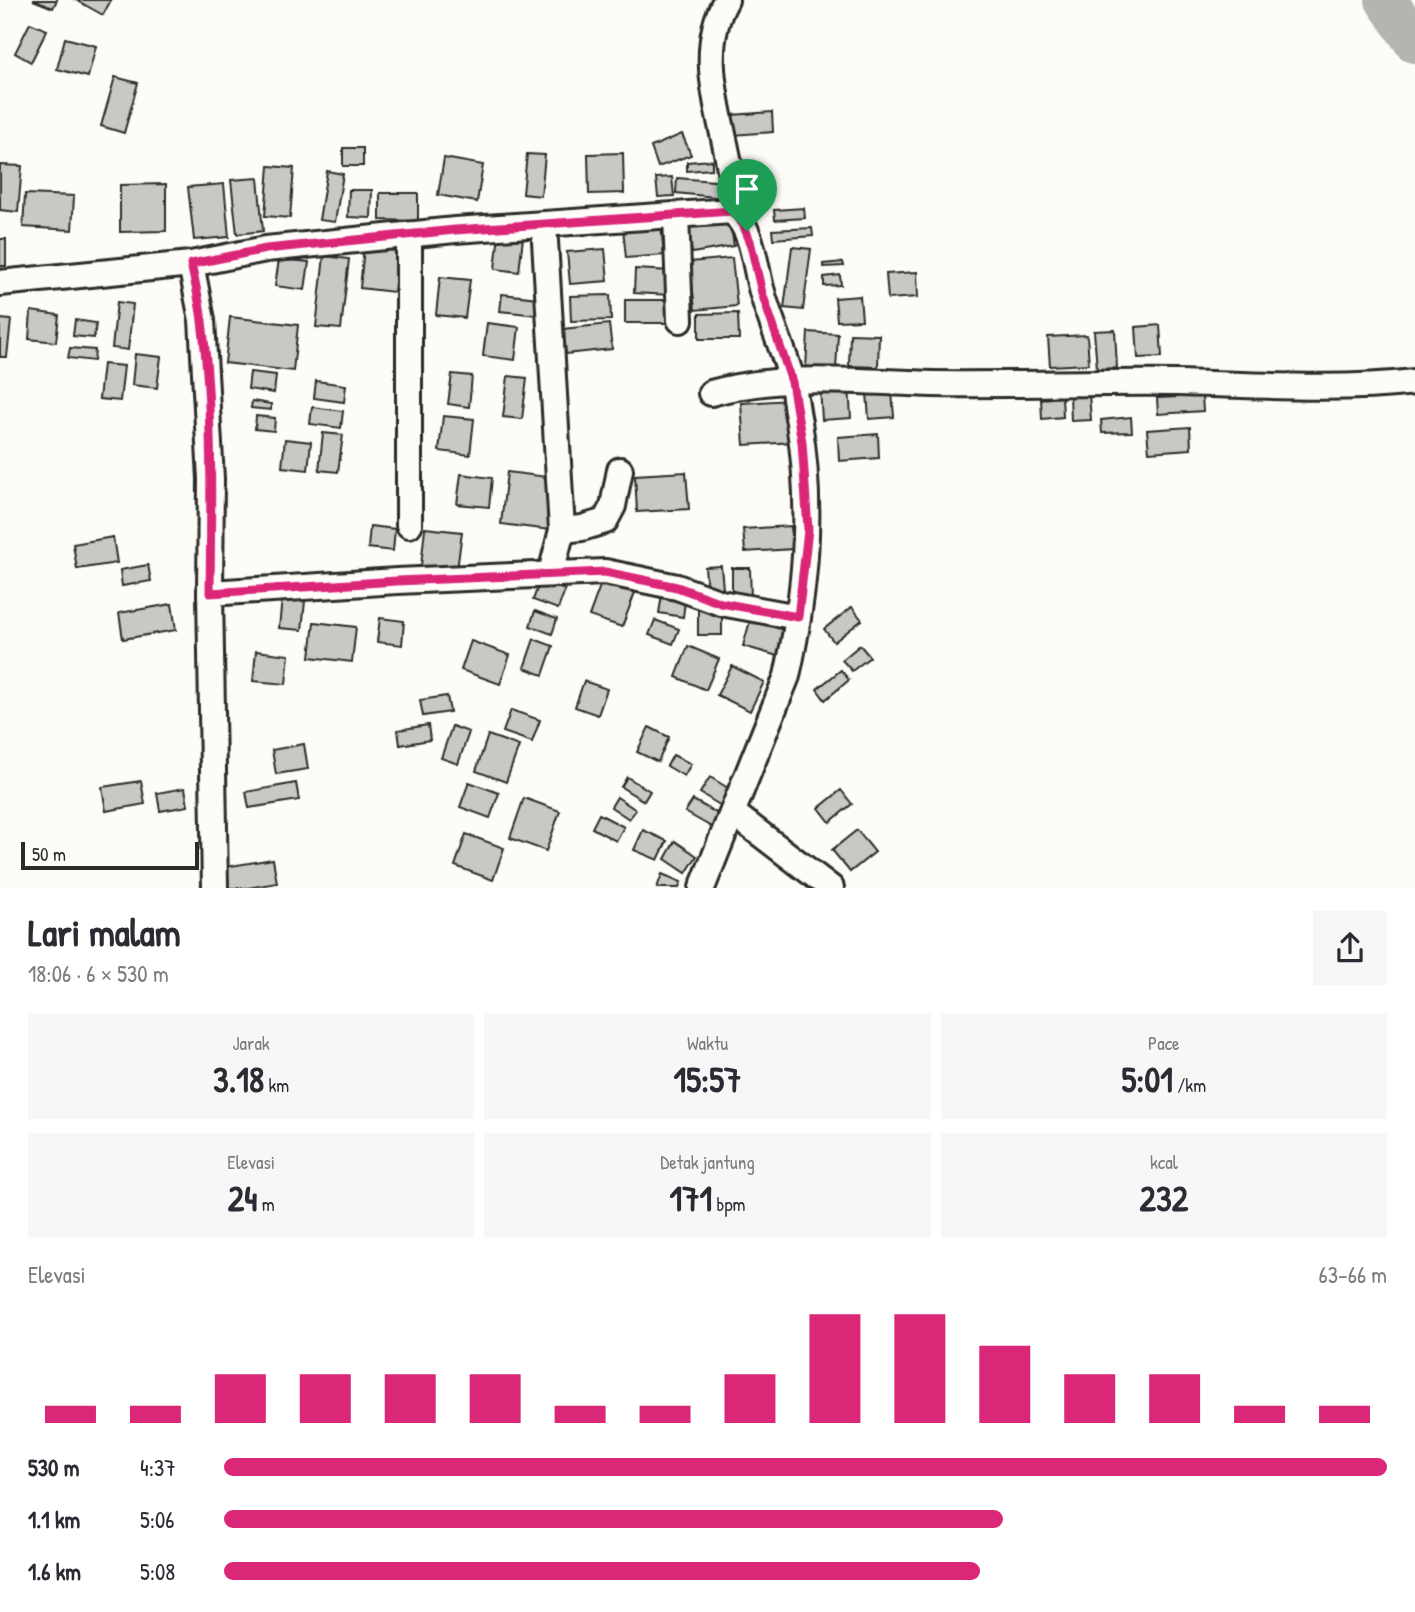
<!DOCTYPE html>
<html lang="id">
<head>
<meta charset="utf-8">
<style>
  body { margin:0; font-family:"Patrick Hand",sans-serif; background:#f7f7f7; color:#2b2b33; height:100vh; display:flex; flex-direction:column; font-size:26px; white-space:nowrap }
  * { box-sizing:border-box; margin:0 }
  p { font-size:23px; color:#7c7c81 }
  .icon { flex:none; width:38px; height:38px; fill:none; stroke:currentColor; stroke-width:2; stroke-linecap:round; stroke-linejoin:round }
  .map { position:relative; height:888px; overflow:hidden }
  .sheet { display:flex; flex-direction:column; background:#fff; flex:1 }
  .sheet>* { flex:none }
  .scale { position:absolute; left:21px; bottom:18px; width:178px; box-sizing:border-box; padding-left:7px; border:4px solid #2b2b2b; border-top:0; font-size:19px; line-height:24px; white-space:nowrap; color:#2b2b2b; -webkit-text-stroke:5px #fdfcf7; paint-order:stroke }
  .pin { position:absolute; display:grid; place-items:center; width:60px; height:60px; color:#fff; margin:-72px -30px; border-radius:50% 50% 50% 0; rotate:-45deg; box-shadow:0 0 7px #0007 }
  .pin .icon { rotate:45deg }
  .round { display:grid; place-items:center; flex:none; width:74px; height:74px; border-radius:0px; background:#f7f7f7 }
  .overview { display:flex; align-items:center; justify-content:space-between; height:119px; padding:0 28px }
  h1 { font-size:38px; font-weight:700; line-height:52px }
  .metrics { display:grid; grid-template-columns:repeat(3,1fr); gap:10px; height:119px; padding:7px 28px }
  .metrics div { display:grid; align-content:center; border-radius:0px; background:#f7f7f7; text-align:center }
  .metrics b { font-size:35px; font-weight:700 }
  .metrics small { font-size:19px; font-weight:400 }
  .metrics p { font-size:19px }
  .chart { height:196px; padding:14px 28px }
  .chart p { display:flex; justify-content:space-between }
  .chart svg { width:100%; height:126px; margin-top:7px; stroke:#db2777; stroke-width:6 }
  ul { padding:0 28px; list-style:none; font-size:23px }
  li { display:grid; grid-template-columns:112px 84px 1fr; align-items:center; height:52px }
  li i { height:18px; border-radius:9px; background:#db2777 }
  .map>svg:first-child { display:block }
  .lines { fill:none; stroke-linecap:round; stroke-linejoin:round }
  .river { stroke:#b5b4b1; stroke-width:42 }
  .building { fill:#c9c8c4; stroke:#2b2b2b; stroke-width:2 }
  .minor-casing { stroke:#2b2b2b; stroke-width:30 }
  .minor { stroke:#fdfcf7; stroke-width:24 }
  .route-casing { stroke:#fff; stroke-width:14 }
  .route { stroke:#db2777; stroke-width:9 }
</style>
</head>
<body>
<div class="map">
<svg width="1415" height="888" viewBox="0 0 1415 888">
  <rect width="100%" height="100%" fill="#fdfcf7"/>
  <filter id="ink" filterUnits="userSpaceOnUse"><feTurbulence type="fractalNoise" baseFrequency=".0143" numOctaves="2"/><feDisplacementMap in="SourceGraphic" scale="14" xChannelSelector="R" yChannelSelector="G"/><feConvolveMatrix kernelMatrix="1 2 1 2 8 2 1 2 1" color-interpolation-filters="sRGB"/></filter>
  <g filter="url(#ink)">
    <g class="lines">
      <polyline class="river" points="1386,0 1415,42"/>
    </g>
    <g class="building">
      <polygon points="33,0 57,0 53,8"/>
      <polygon points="76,0 111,0 103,15"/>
      <polygon points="30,23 47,30 31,62 15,53"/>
      <polygon points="65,38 96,46 88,77 57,69"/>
      <polygon points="115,77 138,83 124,133 101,126"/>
      <polygon points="772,112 773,132 733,135 732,115"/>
      <polygon points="682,134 691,155 658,167 651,147"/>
      <rect x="343" y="148" width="20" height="18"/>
      <polygon points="623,153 624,193 589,194 588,154"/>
      <polygon points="527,154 545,155 541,196 523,194"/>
      <polygon points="444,158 483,165 477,202 438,195"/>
      <polygon points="712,160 712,169 687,171 687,162"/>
      <polygon points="0,165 22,166 18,212 0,210"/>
      <polygon points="269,166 294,168 290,218 265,216"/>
      <polygon points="327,171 343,174 335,222 319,220"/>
      <polygon points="672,177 674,196 658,197 656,178"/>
      <polygon points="258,178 263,231 237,234 231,180"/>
      <polygon points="677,178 726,182 725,198 676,193"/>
      <polygon points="166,184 166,231 120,232 120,185"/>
      <polygon points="224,184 229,237 194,240 188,187"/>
      <polygon points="349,190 372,190 371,218 348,217"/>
      <polygon points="380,193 418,193 418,221 380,220"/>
      <polygon points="25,194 74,196 72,230 23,227"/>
      <polygon points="804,208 805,218 775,220 774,210"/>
      <polygon points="729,214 734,246 692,253 687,221"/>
      <polygon points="661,225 664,255 626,258 623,228"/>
      <polygon points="812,228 813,236 773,239 772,230"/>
      <polygon points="499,234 523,237 519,272 495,269"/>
      <rect x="0" y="239" width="6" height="27"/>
      <polygon points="364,247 398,251 394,292 360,288"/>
      <polygon points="792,247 811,249 803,310 784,308"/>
      <polygon points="605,249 608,281 570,284 567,252"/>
      <polygon points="324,256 349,259 341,329 316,327"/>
      <polygon points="732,258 737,306 695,310 690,262"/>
      <polygon points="279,259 309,262 305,290 275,286"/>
      <polygon points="843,262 844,266 823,267 823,264"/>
      <polygon points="635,269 672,271 671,295 634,293"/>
      <polygon points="917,272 918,297 888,299 886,274"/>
      <polygon points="840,275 841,285 824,286 824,277"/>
      <polygon points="440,277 470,280 465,318 436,315"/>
      <polygon points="502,294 538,298 536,315 500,311"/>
      <polygon points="610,295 611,320 571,321 570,296"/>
      <polygon points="860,296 862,320 837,321 835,298"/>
      <rect x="625" y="300" width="43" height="23"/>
      <polygon points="117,302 133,304 128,350 112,348"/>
      <polygon points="31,311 59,315 56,342 29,339"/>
      <polygon points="738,313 739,339 699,339 699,314"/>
      <polygon points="230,317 298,325 293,371 225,363"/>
      <polygon points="0,319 11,320 7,357 0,357"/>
      <polygon points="75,320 96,323 94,338 73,336"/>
      <polygon points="487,323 519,327 515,360 483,356"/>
      <polygon points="609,324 612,349 566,354 563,329"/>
      <polygon points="1160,325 1162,357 1138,358 1136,327"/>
      <polygon points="1115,330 1117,368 1097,369 1094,331"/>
      <polygon points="808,332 838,334 836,370 806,368"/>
      <polygon points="850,334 879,335 878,367 849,366"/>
      <polygon points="1087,335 1089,364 1050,366 1048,337"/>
      <polygon points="70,348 95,350 94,361 68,358"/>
      <polygon points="135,354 161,357 157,388 132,385"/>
      <polygon points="103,364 124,366 120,401 99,399"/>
      <polygon points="250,372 276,375 274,393 248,389"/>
      <polygon points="452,374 472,376 469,407 448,404"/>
      <polygon points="508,376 527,378 522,419 503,417"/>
      <polygon points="316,381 346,385 344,402 314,398"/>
      <polygon points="849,385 851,418 822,420 820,387"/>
      <polygon points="892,392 894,417 869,419 867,393"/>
      <polygon points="1089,394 1091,420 1071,421 1070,395"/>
      <polygon points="1202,396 1203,411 1158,414 1157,398"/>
      <polygon points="1062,397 1063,417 1042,419 1041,399"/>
      <polygon points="791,400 794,442 744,445 741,403"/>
      <polygon points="252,401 271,404 271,410 251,408"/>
      <polygon points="312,407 343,411 341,428 310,424"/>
      <polygon points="256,416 275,418 274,431 255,429"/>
      <polygon points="443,416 474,419 470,455 439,451"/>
      <polygon points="1131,417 1132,432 1102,433 1101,420"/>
      <polygon points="1190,427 1191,449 1149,452 1147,430"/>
      <polygon points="323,433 343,435 338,472 319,470"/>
      <polygon points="878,434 879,458 839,461 838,437"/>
      <polygon points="285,439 311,442 308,470 282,467"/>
      <polygon points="507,472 556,478 550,530 501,524"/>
      <polygon points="686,472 689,509 637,512 635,475"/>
      <polygon points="461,474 492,478 489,507 457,504"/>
      <polygon points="370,526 395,529 393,551 368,548"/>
      <polygon points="791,526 793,549 745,552 743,529"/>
      <polygon points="425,528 462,532 457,570 421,566"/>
      <polygon points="113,537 117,563 77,569 73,544"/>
      <polygon points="148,565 151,581 122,586 120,570"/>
      <polygon points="721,566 723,589 707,591 705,567"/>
      <polygon points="732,568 750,568 751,599 732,599"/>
      <polygon points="604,575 637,587 622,627 589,616"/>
      <polygon points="540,581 565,590 558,609 533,600"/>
      <polygon points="663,589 686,593 683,617 659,613"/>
      <polygon points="282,598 305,601 302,630 279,628"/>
      <polygon points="172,604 176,630 123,639 119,613"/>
      <polygon points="852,607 862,620 834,642 824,629"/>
      <polygon points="698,609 722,610 722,635 698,635"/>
      <polygon points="535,611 557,619 552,634 530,626"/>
      <polygon points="380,618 404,621 402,645 377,642"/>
      <polygon points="655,620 679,629 673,644 649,635"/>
      <polygon points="750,621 788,631 781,657 743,646"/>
      <polygon points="314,622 356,627 352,662 310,657"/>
      <polygon points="534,639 553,646 543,675 524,668"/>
      <polygon points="471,641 510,655 500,684 461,670"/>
      <polygon points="860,645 870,657 852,671 842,660"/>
      <polygon points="688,646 719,659 706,690 676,677"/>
      <polygon points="256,651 289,655 286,684 253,681"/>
      <polygon points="732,666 764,682 750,711 717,695"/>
      <polygon points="841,670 849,680 825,700 817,689"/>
      <polygon points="584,681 607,689 598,715 575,707"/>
      <polygon points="447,696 450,712 423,716 420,700"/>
      <polygon points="511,710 540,720 532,742 503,732"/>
      <polygon points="428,725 430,740 400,745 398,730"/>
      <polygon points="452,726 469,732 458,764 441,758"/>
      <polygon points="649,727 669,737 658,762 637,752"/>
      <polygon points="488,735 519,746 506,782 476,771"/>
      <polygon points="304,744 308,769 276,774 272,750"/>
      <polygon points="673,755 691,764 684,776 667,766"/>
      <polygon points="627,777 650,791 644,801 621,787"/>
      <polygon points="710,777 733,791 723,807 700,793"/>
      <polygon points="141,781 145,804 106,811 102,787"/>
      <polygon points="469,782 499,793 490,818 460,807"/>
      <polygon points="296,783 299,800 249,808 246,792"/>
      <polygon points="185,788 188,806 160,811 157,793"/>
      <polygon points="841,790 852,804 830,822 819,808"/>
      <polygon points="617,797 636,810 629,819 611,807"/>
      <polygon points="524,798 560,811 546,851 510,838"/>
      <polygon points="693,800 722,816 715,829 685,812"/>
      <polygon points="599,814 624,827 616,841 592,828"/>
      <polygon points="643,830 667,841 658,860 634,850"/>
      <polygon points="857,830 875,852 850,872 832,850"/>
      <polygon points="466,834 504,848 493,880 455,866"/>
      <polygon points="675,841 697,856 686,873 665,859"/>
      <polygon points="273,859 277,883 248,888 229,888 225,867"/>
      <polygon points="662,874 681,882 679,888 657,888"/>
    </g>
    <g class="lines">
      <defs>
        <g id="minor">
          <path d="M726 0C698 50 718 106 728 158 731 176 735 192 732 211"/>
          <polyline points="676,215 680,320"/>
          <polyline points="544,224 562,530 551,573"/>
          <path d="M191 264 266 249 455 230 732 211C755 232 754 267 763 295 771 323 784 351 792 380 795 394 796 409 799 422 813 510 806 590 787 676L702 888"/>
          <polyline points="0,283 191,264 202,320 211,479 210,593 215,888"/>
          <path d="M711 393C781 373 860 382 933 384 1014 385 1095 382 1177 383 1256 385 1336 391 1415 382"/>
          <polyline points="409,525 409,236"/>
          <polyline points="562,530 582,528 605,521 613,506 620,470"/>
          <polyline points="210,593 397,581 605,572 677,587 721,603 798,617"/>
          <polyline points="733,813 831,888"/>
        </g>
      </defs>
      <use href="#minor" class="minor-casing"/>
      <use href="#minor" class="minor"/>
    </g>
  </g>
  <g class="lines" filter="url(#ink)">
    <defs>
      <path id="route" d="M732 211 743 224 750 241 762 293 792 382 802 442 808 530 798 617 721 603 677 587 605 572 397 581 210 593C211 503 213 411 202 321 200 302 195 283 191 264L266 249 455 230Z"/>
    </defs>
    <use href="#route" class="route-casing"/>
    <use href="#route" class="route"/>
  </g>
</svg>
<div class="scale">50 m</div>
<div class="pin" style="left:747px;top:231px;background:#1e9e55"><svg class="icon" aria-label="arrive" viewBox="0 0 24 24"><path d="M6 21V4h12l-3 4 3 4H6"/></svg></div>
</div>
<section class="sheet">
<div class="overview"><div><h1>Lari malam</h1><p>18:06 · 6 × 530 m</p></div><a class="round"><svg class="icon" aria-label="share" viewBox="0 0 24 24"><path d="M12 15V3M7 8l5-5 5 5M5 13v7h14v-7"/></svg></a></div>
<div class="metrics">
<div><p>Jarak</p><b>3.18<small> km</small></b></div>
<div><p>Waktu</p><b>15:57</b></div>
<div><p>Pace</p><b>5:01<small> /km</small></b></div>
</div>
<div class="metrics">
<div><p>Elevasi</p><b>24<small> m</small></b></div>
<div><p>Detak jantung</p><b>171<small> bpm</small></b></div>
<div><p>kcal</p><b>232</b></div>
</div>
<div class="chart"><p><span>Elevasi</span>63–66 m</p>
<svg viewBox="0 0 160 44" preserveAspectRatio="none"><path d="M5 44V38M15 44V38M25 44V27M35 44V27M45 44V27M55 44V27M65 44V38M75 44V38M85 44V27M95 44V6M105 44V6M115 44V17M125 44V27M135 44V27M145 44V38M155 44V38"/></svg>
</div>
<ul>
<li><b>530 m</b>4:37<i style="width:100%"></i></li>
<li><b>1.1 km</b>5:06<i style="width:67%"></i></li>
<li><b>1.6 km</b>5:08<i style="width:65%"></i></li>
</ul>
</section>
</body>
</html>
